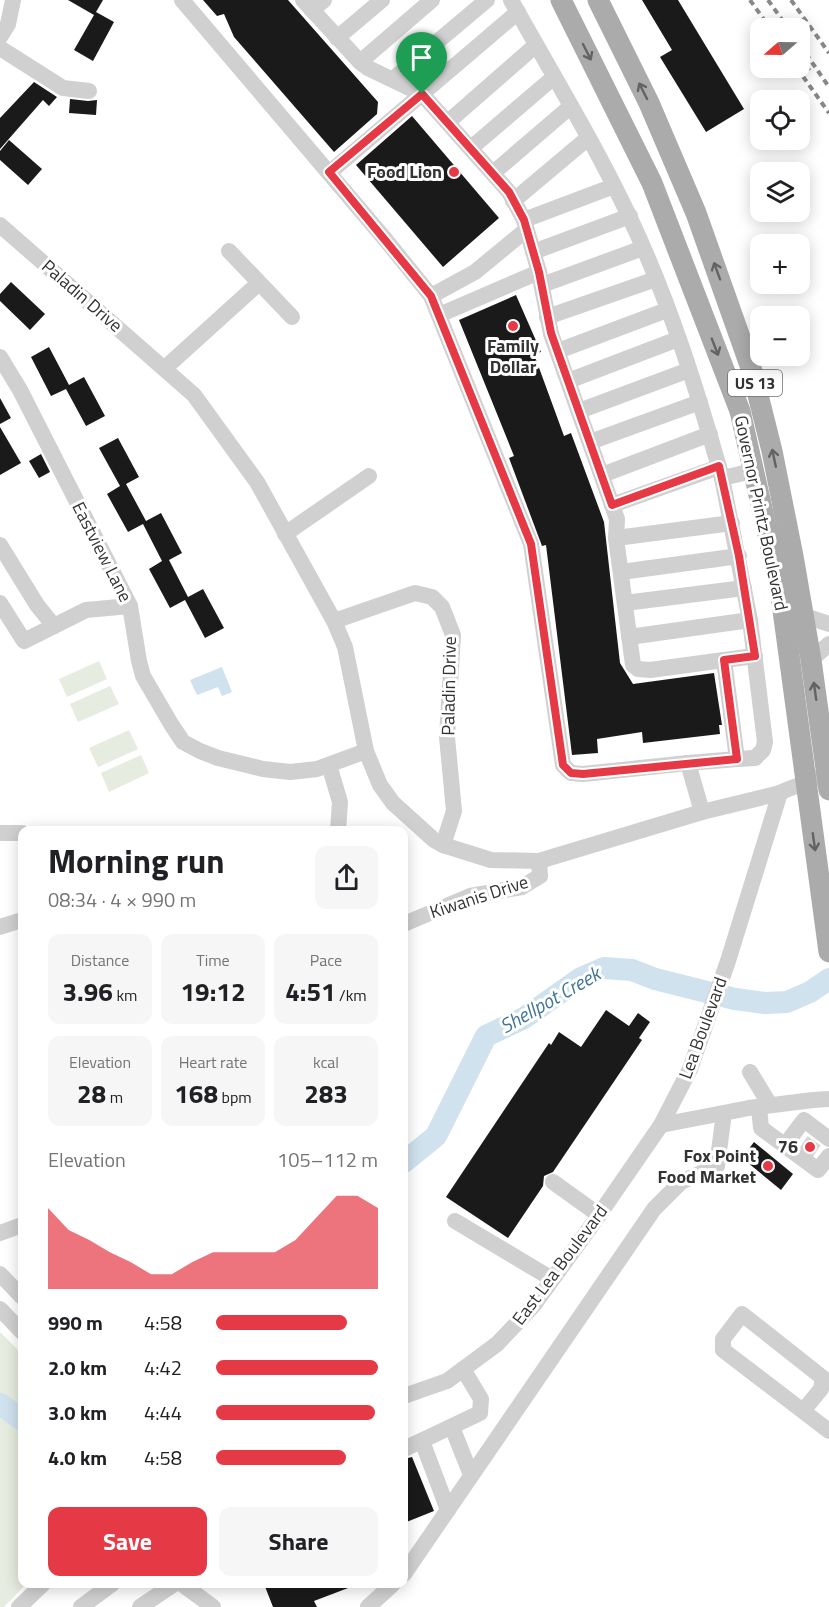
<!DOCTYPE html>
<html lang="en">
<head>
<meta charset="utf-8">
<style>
  body { margin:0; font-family:"Titillium Web",sans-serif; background:#f6f6f6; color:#202124; height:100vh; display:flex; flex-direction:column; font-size:22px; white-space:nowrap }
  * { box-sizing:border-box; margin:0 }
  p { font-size:20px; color:#757577 }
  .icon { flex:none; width:33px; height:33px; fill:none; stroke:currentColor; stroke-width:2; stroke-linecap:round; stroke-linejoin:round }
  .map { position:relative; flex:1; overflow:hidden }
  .details { position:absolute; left:18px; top:826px; width:390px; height:762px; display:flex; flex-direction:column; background:#fff; border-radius:12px; box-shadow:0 3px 15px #0003 }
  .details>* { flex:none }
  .needle { width:39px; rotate:250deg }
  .tools { position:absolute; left:750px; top:18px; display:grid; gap:12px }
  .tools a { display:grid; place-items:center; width:60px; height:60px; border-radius:12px; background:#fff; box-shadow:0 3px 15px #0003; font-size:30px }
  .pin { position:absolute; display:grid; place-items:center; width:51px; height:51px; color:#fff; margin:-62px -26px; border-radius:50% 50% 50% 0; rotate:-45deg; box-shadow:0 0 6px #0007 }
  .pin .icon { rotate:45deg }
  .round { display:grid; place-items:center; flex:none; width:63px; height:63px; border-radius:12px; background:#f6f6f6 }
  .overview { display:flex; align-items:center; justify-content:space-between; height:102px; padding:0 30px }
  h1 { font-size:33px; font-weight:700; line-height:45px }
  .figures { display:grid; grid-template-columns:repeat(3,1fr); gap:9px; height:102px; padding:6px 30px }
  .figures div { display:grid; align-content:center; border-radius:12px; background:#f6f6f6; text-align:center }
  .figures b { font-size:26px; font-weight:700 }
  .figures small { font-size:16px; font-weight:400 }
  .figures p { font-size:16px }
  .chart { height:168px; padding:12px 30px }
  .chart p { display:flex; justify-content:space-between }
  .chart svg { width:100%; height:108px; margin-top:6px; fill:#e63946; opacity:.7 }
  .primary-button { display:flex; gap:12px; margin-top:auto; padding:12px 30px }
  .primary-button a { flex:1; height:69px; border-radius:12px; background:#e63946; color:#fff; font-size:24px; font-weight:700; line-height:69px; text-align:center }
  .primary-button a+a { background:#f6f6f6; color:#202124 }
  ul { padding:0 30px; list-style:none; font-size:20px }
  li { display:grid; grid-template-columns:96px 72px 1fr; align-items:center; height:45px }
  li i { height:15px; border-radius:8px; background:#e63946 }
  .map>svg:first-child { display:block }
  .green { fill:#e6ecdf }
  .water { fill:#cfe2ee }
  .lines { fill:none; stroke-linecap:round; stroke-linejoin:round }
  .river { stroke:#cfe2ee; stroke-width:22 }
  .building { fill:#1a1a1a }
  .minor-tunnel { stroke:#d6d6d6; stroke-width:16; stroke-dasharray:16 8; stroke-linecap:butt }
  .minor { stroke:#d0d0d0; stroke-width:16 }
  .major { stroke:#ababab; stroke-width:21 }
  .rail { stroke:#888; stroke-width:4; stroke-dasharray:6 4.5; stroke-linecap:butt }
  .oneway { stroke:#636363 }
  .route-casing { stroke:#fff; stroke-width:12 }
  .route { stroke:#e63946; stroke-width:8 }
  .poi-dot { fill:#e63946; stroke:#fff; stroke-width:2 }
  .labels { text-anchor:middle; stroke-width:6; stroke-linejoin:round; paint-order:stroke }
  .shield { fill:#fff; stroke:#707070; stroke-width:1.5 }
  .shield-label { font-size:16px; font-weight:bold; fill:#333 }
  .poi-label { font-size:18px; font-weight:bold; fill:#333; stroke:#fff; text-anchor:end }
  .street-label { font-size:18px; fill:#333; stroke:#fff }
  .water-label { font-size:20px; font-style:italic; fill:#3f7597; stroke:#fff }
</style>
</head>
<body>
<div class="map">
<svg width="829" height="1607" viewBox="0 0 829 1607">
  <rect width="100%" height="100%" fill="#fff"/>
  <g class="green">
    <polygon points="99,661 107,679 67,697 59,679"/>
    <polygon points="110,686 119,704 78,722 70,704"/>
    <polygon points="129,730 138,749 98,767 89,748"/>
    <polygon points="141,755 149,773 109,792 101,773"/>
    <polygon points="0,1332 22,1354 22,1584 26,1584 4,1607 0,1607"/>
  </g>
  <polygon class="water" points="222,667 232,692 222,696 218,687 197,695 190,680"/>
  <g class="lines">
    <g class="river">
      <polyline points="404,1162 436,1136 486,1036 524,1018 581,978 604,968 632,970 655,979 735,999 765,1003 787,1002 810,992 829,979"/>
      <polyline points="0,1404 22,1420"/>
    </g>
  </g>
  <g class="building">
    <polygon points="68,0 103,0 96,12 114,22 93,61 74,50 94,15"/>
    <polygon points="203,0 288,0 378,102 377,114 334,152 234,37 224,14 217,16"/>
    <polygon points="642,0 678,0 744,109 706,132 660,57 672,50"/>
    <polygon points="34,82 57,97 49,106 43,100 0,149 0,118"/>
    <polygon points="70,99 88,101 97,100 96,115 69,113"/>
    <polygon points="412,116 499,218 443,267 356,165"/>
    <polygon points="9,140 42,169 28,185 0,160 0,151"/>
    <polygon points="11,282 45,314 30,330 0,301 0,294"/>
    <polygon points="516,295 541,352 534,354 564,436 571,433 604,522 620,663 633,684 714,673 722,725 719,725 720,734 643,743 642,732 597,739 598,753 572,755 546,545 542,546 509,458 514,456 459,320"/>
    <polygon points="49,347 69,385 84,377 105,416 86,426 66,389 51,396 31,357"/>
    <polygon points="0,398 11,418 0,424"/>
    <polygon points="0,427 21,463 0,475"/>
    <polygon points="118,438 139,477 126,484 146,521 161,513 182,553 169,560 188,597 203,589 224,628 205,638 185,600 170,608 149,569 162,561 143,524 128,532 107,494 120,486 99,448"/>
    <polygon points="41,454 50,472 39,478 29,461"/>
    <polygon points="606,1010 629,1026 638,1013 650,1022 639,1038 642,1040 553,1172 544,1176 543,1186 508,1238 446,1197 549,1043 551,1045 559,1032 581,1047"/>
    <polygon points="754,1142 793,1174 781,1190 742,1158"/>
    <polygon points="412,1457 434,1511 404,1523 404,1459"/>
    <polygon points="264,1584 356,1584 356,1585 314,1601 317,1607 273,1607"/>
  </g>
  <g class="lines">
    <polyline class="minor-tunnel" points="805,1154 818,1135"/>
    <g class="minor">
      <polyline points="182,0 385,239 431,296 531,544 563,765 571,773 583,774 688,763"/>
      <polyline points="303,0 360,62 368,68 422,94 509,192 524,220 539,272 551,334 617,519 616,538 633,665 638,669 650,670 724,660 737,759 688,763 702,812"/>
      <path d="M511 0C551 72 594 142 629 216 669 300 697 389 722 478L753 471"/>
      <polyline points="312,10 324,0"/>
      <polyline points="0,37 8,24 13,0"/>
      <polyline points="337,38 382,0"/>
      <polyline points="0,48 63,88 89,91"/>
      <polyline points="360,62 432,0"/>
      <polyline points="393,79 487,0"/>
      <polyline points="448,122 536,45"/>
      <polyline points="471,148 554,77"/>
      <polyline points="329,173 518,12"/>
      <polyline points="493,173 570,107"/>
      <polyline points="513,201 588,138"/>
      <polyline points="524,220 614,186"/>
      <polyline points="0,225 194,395 257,482 334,621 345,647 366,751 380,785 393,803 434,840 443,845 491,860 539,861 702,812 780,793"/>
      <polyline points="229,251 292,317"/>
      <polyline points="533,252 630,216"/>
      <polyline points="542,285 643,248"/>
      <polyline points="431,296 475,272 526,230"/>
      <polyline points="439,315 539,272"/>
      <polyline points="547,317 656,279"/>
      <polyline points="558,351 667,310"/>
      <polyline points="0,357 20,390 130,606 139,661 143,676 171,724 183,742 200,751 218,758 263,769 290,772 317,769 366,751"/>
      <polyline points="165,368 259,283"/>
      <polyline points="568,381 678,339"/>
      <polyline points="579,411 689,370"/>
      <polyline points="590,442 700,402"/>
      <polyline points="602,475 710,434"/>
      <polyline points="722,478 750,620 765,742 763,750 755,758 737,759"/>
      <polyline points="612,505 719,467"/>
      <polyline points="285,534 369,476"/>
      <polyline points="616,538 732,523"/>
      <polyline points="0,545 37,605 54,626 86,610 130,606"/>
      <polyline points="621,572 739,556"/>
      <polyline points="0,603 24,641 54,626"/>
      <polyline points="625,603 744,588"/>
      <polyline points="802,615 829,624"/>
      <polyline points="334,621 415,593 432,597 442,607 453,635 447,737 454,811 443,845"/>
      <polyline points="629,637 750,620"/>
      <polyline points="724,660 755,656"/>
      <polyline points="811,660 829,644"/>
      <polyline points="329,765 340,802 338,831"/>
      <polyline points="1,833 22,833"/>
      <polyline points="404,924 470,896 522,887 540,876 539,861"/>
      <polyline points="0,927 22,920"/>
      <polyline points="750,1072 770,1105"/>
      <polyline points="759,1107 761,1128 818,1170 829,1156"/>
      <polyline points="661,1125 749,1108 813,1100 829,1099"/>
      <polyline points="785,1145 804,1120 829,1139"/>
      <polyline points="553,1182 599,1215"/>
      <polyline points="455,1221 552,1279"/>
      <polyline points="0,1233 22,1225"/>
      <polyline points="0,1274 22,1297"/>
      <polyline points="0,1309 22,1332"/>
      <path d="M404 1396 447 1381 497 1344 533 1306 592 1225 661 1125 690 1069 728 961 780 793C792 786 805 785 817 778"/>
      <polyline points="803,1411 821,1389 823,1378 742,1314 723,1339 723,1350 829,1431"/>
      <polyline points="452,1427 471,1475"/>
      <polyline points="422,1441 448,1510"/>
      <polyline points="404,1449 480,1413 481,1399 463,1369"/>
      <polyline points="404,1574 654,1209 681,1182 717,1166 724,1113"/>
      <polyline points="182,1584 213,1607"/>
      <polyline points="19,1607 43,1584"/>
      <polyline points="81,1607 112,1584"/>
      <polyline points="140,1607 174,1584"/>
      <polyline points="368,1607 393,1584"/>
    </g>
    <g class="major">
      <polyline points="561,0 652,183 740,411 780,588 829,952"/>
      <polyline points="598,0 649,103 696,213 752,371 772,451 793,556 811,660 829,790"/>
    </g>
    <g class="rail">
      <polyline points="750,0 770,28"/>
      <polyline points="768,0 788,28"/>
      <polyline points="791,0 829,53"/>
      <polyline points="800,45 829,87"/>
      <polyline points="800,57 812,74"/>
      <polyline points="797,68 829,113"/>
    </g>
  </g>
  <defs><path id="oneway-shaft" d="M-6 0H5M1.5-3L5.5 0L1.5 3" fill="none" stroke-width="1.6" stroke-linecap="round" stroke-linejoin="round" transform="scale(1.5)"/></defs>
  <g class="oneway">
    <use href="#oneway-shaft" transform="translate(587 52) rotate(63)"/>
    <use href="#oneway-shaft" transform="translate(643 91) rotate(-117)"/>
    <use href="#oneway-shaft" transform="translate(717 271) rotate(-110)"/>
    <use href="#oneway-shaft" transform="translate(715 347) rotate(69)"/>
    <use href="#oneway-shaft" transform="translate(774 458) rotate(-102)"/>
    <use href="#oneway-shaft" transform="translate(815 691) rotate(-98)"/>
    <use href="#oneway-shaft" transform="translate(814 842) rotate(82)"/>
  </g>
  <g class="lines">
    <defs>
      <polygon id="route" points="422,94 509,192 524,220 539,272 551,333 612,505 719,466 739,556 755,656 724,660 737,759 583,774 571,773 563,765 531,544 431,296 329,172"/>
    </defs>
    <use href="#route" class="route-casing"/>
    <use href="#route" class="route"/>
  </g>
  <g class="poi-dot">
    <circle cx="454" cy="172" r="6"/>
    <circle cx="513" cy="326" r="6"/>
    <circle cx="810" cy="1147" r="6"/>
    <circle cx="768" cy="1166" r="6"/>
  </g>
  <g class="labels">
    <rect class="shield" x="728" y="370" width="54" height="26" rx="4.5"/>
    <g class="shield-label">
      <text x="755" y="389">US 13</text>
    </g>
    <g class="poi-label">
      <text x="442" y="178">Food Lion</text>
      <text x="513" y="352" text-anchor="middle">Family<tspan x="513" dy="21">Dollar</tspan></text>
      <text x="798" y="1153">76</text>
      <text x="756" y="1162">Fox Point<tspan x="756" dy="21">Food Market</tspan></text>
    </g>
    <g class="street-label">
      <text transform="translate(82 296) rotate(41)" y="6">Paladin Drive</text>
      <text transform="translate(761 513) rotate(78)" y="6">Governor Printz Boulevard</text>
      <text transform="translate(102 552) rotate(63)" y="6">Eastview Lane</text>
      <text transform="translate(449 686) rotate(-89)" y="6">Paladin Drive</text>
      <text transform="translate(479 897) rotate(-18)" y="6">Kiwanis Drive</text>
      <text transform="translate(703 1028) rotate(-70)" y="6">Lea Boulevard</text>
      <text transform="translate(560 1265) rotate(-53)" y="6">East Lea Boulevard</text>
    </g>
    <g class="water-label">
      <text transform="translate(550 1000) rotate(-30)" y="7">Shellpot Creek</text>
    </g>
  </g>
</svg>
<div class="tools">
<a><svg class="needle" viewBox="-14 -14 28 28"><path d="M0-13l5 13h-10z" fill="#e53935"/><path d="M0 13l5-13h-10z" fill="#757577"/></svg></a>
<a><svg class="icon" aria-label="locate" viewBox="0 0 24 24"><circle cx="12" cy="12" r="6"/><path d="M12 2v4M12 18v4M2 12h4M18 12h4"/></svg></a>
<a><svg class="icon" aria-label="layers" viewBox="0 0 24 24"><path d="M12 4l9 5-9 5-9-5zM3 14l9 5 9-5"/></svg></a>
<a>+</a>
<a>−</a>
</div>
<div class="pin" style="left:422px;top:94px;background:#1e9e55"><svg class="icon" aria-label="arrive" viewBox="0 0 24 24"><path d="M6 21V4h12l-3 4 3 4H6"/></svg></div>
<section class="details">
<div class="overview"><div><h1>Morning run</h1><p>08:34 · 4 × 990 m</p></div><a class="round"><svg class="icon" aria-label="share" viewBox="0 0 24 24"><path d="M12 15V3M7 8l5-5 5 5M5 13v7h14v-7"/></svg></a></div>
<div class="figures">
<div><p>Distance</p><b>3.96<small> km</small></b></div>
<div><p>Time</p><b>19:12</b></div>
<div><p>Pace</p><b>4:51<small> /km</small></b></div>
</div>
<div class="figures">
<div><p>Elevation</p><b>28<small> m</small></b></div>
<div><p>Heart rate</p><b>168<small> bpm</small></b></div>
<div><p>kcal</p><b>283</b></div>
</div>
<div class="chart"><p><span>Elevation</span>105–112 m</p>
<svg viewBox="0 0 160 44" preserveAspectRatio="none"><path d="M0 44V11L10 20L20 24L30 29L40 33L50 38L60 38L70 33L80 29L90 29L100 29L110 29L120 24L130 15L140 6L150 6L160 11V44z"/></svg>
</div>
<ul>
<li><b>990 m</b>4:58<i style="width:81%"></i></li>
<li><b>2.0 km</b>4:42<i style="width:100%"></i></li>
<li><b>3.0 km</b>4:44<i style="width:98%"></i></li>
<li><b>4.0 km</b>4:58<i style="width:80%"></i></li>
</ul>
<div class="primary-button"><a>Save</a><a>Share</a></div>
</section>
</div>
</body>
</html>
